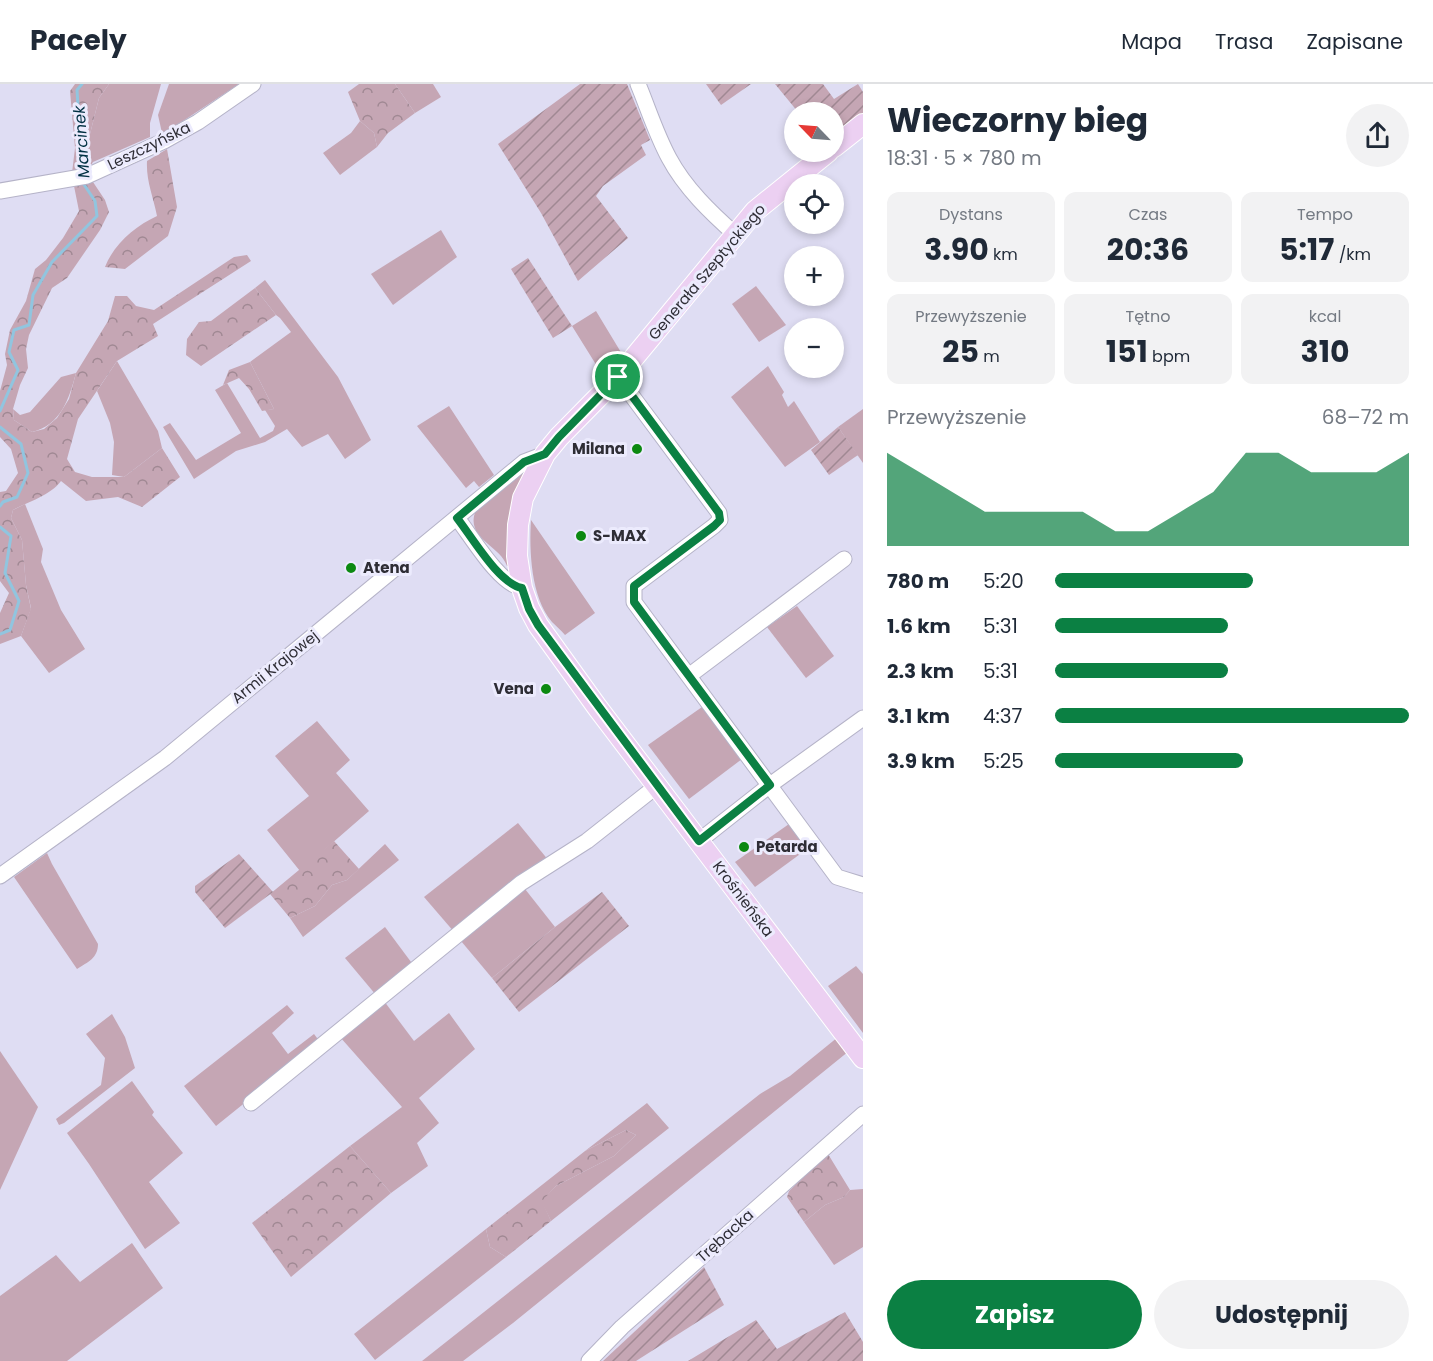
<!DOCTYPE html>
<html lang="pl">
<head>
<meta charset="utf-8">
<style>
  body { margin:0; font-family:Poppins,sans-serif; background:#f2f2f3; color:#1f2937; height:100vh; display:flex; flex-direction:column; font-size:22px; white-space:nowrap }
  * { box-sizing:border-box; margin:0 }
  p { font-size:20px; color:#747a83 }
  .icon { flex:none; width:33px; height:33px; fill:none; stroke:currentColor; stroke-width:2; stroke-linecap:round; stroke-linejoin:round }
  .map { position:relative; flex:1; overflow:hidden }
  .drawer { display:flex; flex-direction:column; background:#fff; width:570px }
  .drawer>* { flex:none }
  .needle { width:39px; rotate:295deg }
  .fabs { position:absolute; left:784px; top:18px; display:grid; gap:12px }
  .fabs a { display:grid; place-items:center; width:60px; height:60px; border-radius:50%; background:#fff; box-shadow:0 3px 9px #0003; font-size:30px }
  .pin { position:absolute; display:grid; place-items:center; width:51px; height:51px; color:#fff; margin:-26px; border:3px solid #fff; border-radius:50%; box-shadow:0 2px 6px #0007 }
  .round { display:grid; place-items:center; flex:none; width:63px; height:63px; border-radius:32px; background:#f2f2f3 }
  .overview { display:flex; align-items:center; justify-content:space-between; height:102px; padding:0 24px }
  h1 { font-size:33px; font-weight:700; line-height:45px }
  .metrics { display:grid; grid-template-columns:repeat(3,1fr); gap:9px; height:102px; padding:6px 24px }
  .metrics div { display:grid; align-content:center; border-radius:12px; background:#f2f2f3; text-align:center }
  .metrics b { font-size:30px; font-weight:700 }
  .metrics small { font-size:16px; font-weight:400 }
  .metrics p { font-size:16px }
  .chart { height:168px; padding:12px 24px }
  .chart p { display:flex; justify-content:space-between }
  .chart svg { width:100%; height:108px; margin-top:6px; fill:#0b8043; opacity:.7 }
  .button { display:flex; gap:12px; margin-top:auto; padding:12px 24px }
  .button a { flex:1; height:69px; border-radius:36px; background:#0b8043; color:#fff; font-size:24px; font-weight:700; line-height:69px; text-align:center }
  .button a+a { background:#f2f2f3; color:#1f2937 }
  ul { padding:0 24px; list-style:none; font-size:20px }
  li { display:grid; grid-template-columns:96px 72px 1fr; align-items:center; height:45px }
  li i { height:15px; border-radius:8px; background:#0b8043 }
  header { display:flex; align-items:center; gap:36px; box-sizing:border-box; height:84px; padding:0 30px; background:#fff; border-bottom:2px solid #e0e1e3 }
  header strong { font-size:28px }
  nav { display:flex; gap:33px; margin-inline-start:auto; font-size:21px }
  main { display:flex; flex:1; min-height:0 }
  .map>svg:first-child { display:block }
  .grass { fill:#c5a6b4 }
  .forest { fill:url(#forest-crowns) }
  .garden { fill:url(#garden-furrows) }
  .lines { fill:none; stroke-linecap:round; stroke-linejoin:round }
  .stream { stroke:#91c5df; stroke-width:3 }
  .minor-casing { stroke:#b5b3c8; stroke-width:17 }
  .major-casing { stroke:#fff; stroke-width:22 }
  .minor { stroke:#fff; stroke-width:15 }
  .major { stroke:#ecd0f2; stroke-width:20 }
  .route-casing { stroke:#fff; stroke-width:12 }
  .route { stroke:#0b8043; stroke-width:8 }
  .poi-dot { fill:#0c8911; stroke:#ecebfd; stroke-width:2 }
  .labels { text-anchor:middle; stroke-width:6; stroke-linejoin:round; paint-order:stroke }
  .street-label { font-size:15px; fill:#2e2d35; stroke:#ecebfd }
  .poi-label { font-size:15px; font-weight:bold; fill:#2e2d35; stroke:#ecebfd; text-anchor:start }
  .water-label { font-size:16px; font-style:italic; fill:#013042; stroke:#ecebfd }
</style>
</head>
<body>
<header>
<strong>Pacely</strong>
<nav><a>Mapa</a><a>Trasa</a><a>Zapisane</a></nav>
</header>
<main>
<div class="map">
<svg width="863" height="1277" viewBox="0 0 863 1277">
  <defs>
    <pattern id="forest-crowns" width="20" height="18" patternUnits="userSpaceOnUse" patternTransform="scale(1.5)"><rect width="20" height="18" fill="#c5a6b4"/><path d="M2 6a3 3 0 1 1 6 0M12 15a3 3 0 1 1 6 0" fill="none" stroke="#a08893"/></pattern>
    <pattern id="garden-furrows" width="10" height="10" patternUnits="userSpaceOnUse" patternTransform="scale(1.5)"><rect width="10" height="10" fill="#c5a6b4"/><path d="M-1 1l2-2M0 10L10 0M9 11l2-2" fill="none" stroke="#a08893"/></pattern>
  </defs>
  <rect width="100%" height="100%" fill="#dfddf3"/>
  <g class="grass">
    <polygon points="109,0 161,0 150,39 150,53 93,78 88,86 72,89 75,64 87,62 99,14"/>
    <polygon points="169,0 239,0 177,41 162,49 158,31"/>
    <polygon points="395,0 433,0 441,13 415,29"/>
    <polygon points="360,37 374,49 377,63 340,91 323,69 351,49"/>
    <polygon points="441,146 457,173 393,221 371,190"/>
    <polygon points="265,196 338,293 371,356 345,375 328,350 302,363 287,345 265,358 236,367 194,395 163,343 170,339 196,376 241,349 215,306 227,299 260,354 273,347 275,342 265,326 274,325 250,278 291,248 280,234 276,231 255,204"/>
    <polygon points="756,202 786,241 759,258 732,220"/>
    <polygon points="596,227 622,270 626,269 605,295 572,242"/>
    <polygon points="117,277 158,347 162,364 124,393 112,391 114,358 110,339 97,307"/>
    <polygon points="768,282 784,308 782,311 788,323 794,317 820,358 785,383 731,313"/>
    <path d="M76 289C69 315 61 341 32 348L14 336 13 325 20 331 30 328 61 293Z"/>
    <polygon points="449,322 494,391 479,403 474,397 466,404 417,342"/>
    <polygon points="863,325 863,379 838,343"/>
    <path d="M522 387 526 388 510 482H507C500 461 464 454 476 426Z"/>
    <polygon points="25,420 43,465 41,478 61,526 85,565 49,589 21,552 31,524 26,501 22,456 11,434 13,426"/>
    <path d="M531 436 595 529 565 551C561 546 556 542 552 538 531 513 529 467 531 436Z"/>
    <polygon points="797,522 834,572 806,594 767,543"/>
    <polygon points="702,623 742,675 689,715 648,661"/>
    <polygon points="317,637 350,676 336,689 369,727 300,787 267,746 309,712 275,672"/>
    <polygon points="518,739 549,777 455,849 424,813"/>
    <polygon points="789,740 807,765 755,803 735,778"/>
    <polygon points="385,760 399,776 303,853 290,834 315,822 332,801 347,796"/>
    <path d="M47 769 52 780 98 860C98 874 88 878 77 885L14 793Z"/>
    <polygon points="525,805 555,843 492,894 461,857"/>
    <polygon points="385,843 414,882 376,911 345,874"/>
    <polygon points="856,882 863,890 863,949 828,902"/>
    <polygon points="384,917 414,957 449,929 475,965 419,1014 439,1039 417,1059 428,1082 391,1109 350,1062 402,1023 340,953"/>
    <polygon points="287,921 294,929 272,949 288,970 314,950 320,958 216,1042 184,1002"/>
    <polygon points="112,930 125,953 135,984 64,1039 59,1041 56,1035 101,1001 105,974 86,950"/>
    <polygon points="838,953 849,967 513,1239 463,1277 422,1277 760,1010 790,992"/>
    <polygon points="0,967 38,1023 0,1106"/>
    <polygon points="132,997 154,1028 152,1031 183,1069 149,1098 180,1139 145,1165 89,1080 67,1049"/>
    <polygon points="647,1019 669,1044 551,1137 541,1117 556,1102 614,1072 636,1051 626,1046 585,1067"/>
    <polygon points="863,1105 863,1163 834,1181 804,1138 825,1121 844,1113 850,1106"/>
    <polygon points="486,1145 490,1163 506,1173 375,1276 354,1250"/>
    <polygon points="132,1159 163,1204 67,1277 0,1277 0,1212 56,1171 80,1198"/>
  </g>
  <g class="forest">
    <polygon points="75,0 109,0 99,14 87,62 75,64 70,7"/>
    <polygon points="359,0 395,0 415,29 388,49 377,63 374,49 360,37 348,8"/>
    <path d="M167 65 177 123 168 152 125 185 105 183C114 160 135 142 157 132 153 112 146 97 147 77Z"/>
    <path d="M91 95 105 116 109 128 100 146 67 194 52 204 29 251 26 265 28 284 20 301 13 325 14 336 32 348 44 345 57 334 69 315 76 289 108 237 115 212H127L136 222 154 226 234 173 247 171 251 177 153 240 158 252 117 277 78 335 67 375 75 388 92 393H124L162 364 180 393 142 423 118 413 86 417 61 397C51 411 28 418 13 426L11 434 22 456 26 501 31 525 21 552 0 560V529L9 509 0 497V408L6 407 18 389 11 365 0 353V307L7 281 5 270 10 246 26 217 35 185 46 176 63 154 79 127 74 102Z"/>
    <polygon points="255,204 276,231 201,282 186,271 187,255 199,238 211,237"/>
    <polygon points="250,278 274,325 262,327 249,305 239,294 223,301 229,286"/>
    <polygon points="334,757 359,785 347,796 332,801 315,822 290,834 270,810"/>
    <polygon points="626,1046 636,1051 614,1072 556,1102 542,1117 551,1137 506,1173 490,1163 486,1145 585,1067"/>
    <polygon points="350,1062 391,1109 291,1193 252,1139"/>
    <polygon points="828,1070 850,1106 844,1113 825,1121 804,1138 787,1113 789,1107"/>
  </g>
  <g class="garden">
    <polygon points="580,0 627,0 650,56 641,61 646,71 603,102 596,112 628,154 578,197 541,129 498,60"/>
    <polygon points="706,0 751,0 721,21"/>
    <polygon points="775,0 823,0 834,15 858,0 863,8 863,31 834,52 834,28 798,28"/>
    <polygon points="528,174 572,242 553,254 511,185"/>
    <polygon points="838,343 858,371 829,391 811,366"/>
    <polygon points="239,770 273,808 225,844 195,808 195,802"/>
    <polygon points="602,808 629,842 519,928 492,894 555,843"/>
    <polygon points="704,1183 724,1221 636,1277 603,1277"/>
    <polygon points="845,1228 863,1258 863,1277 688,1277 756,1236 777,1265"/>
  </g>
  <g class="lines">
    <g class="stream">
      <polyline points="82,89 77,6 82,0"/>
      <polyline points="0,327 18,286 9,268 14,246 29,241 33,211 52,178 97,132 95,117 83,99"/>
      <polyline points="0,343 21,360 28,389 17,413 3,418 0,422"/>
      <polyline points="0,443 11,452 5,489 19,517 10,546 0,550"/>
    </g>
    <defs>
      <g id="minor">
        <path d="M638 0C648 24 656 50 669 74 685 104 711 129 736 151"/>
        <polyline points="0,107 87,92 164,57 198,38 253,0"/>
        <polyline points="618,293 719,429 720,436 714,442 634,502 634,518 837,793 863,801"/>
        <path d="M457 434C472 453 499 500 522 504"/>
        <polyline points="690,591 844,475"/>
        <polyline points="699,757 770,701 863,634"/>
        <polyline points="0,792 165,674 524,378 545,370"/>
        <polyline points="251,1019 521,799 587,757 658,701"/>
        <polyline points="589,1277 622,1243 863,1030"/>
      </g>
      <g id="major">
        <polyline points="834,63 863,40"/>
        <polyline points="828,68 755,127 618,293 559,353 545,370 523,414 518,441 517,472 522,504 529,524 538,541 597,623 863,974"/>
      </g>
    </defs>
    <use href="#minor" class="minor-casing"/>
    <use href="#major" class="major-casing"/>
    <use href="#minor" class="minor"/>
    <use href="#major" class="major"/>
  </g>
  <g class="lines">
    <defs>
      <path id="route" d="M618 293 719 429 720 436 714 442 634 502V518L770 701 699 757 538 541 529 525 522 504C499 500 472 453 457 434L524 378 545 370 559 353Z"/>
    </defs>
    <use href="#route" class="route-casing"/>
    <use href="#route" class="route"/>
  </g>
  <g class="poi-dot">
    <circle cx="637" cy="365" r="6"/>
    <circle cx="581" cy="452" r="6"/>
    <circle cx="351" cy="484" r="6"/>
    <circle cx="546" cy="605" r="6"/>
    <circle cx="744" cy="763" r="6"/>
  </g>
  <g class="labels">
    <g class="street-label">
      <text transform="translate(149 62) rotate(-26)" y="5">Leszczyńska</text>
      <text transform="translate(707 188) rotate(-50)" y="5">Generała Szeptyckiego</text>
      <text transform="translate(275 583) rotate(-39)" y="5">Armii Krajowej</text>
      <text transform="translate(743 815) rotate(53)" y="5">Krośnieńska</text>
      <text transform="translate(725 1152) rotate(-42)" y="5">Trębacka</text>
    </g>
    <g class="poi-label">
      <text x="625" y="370" text-anchor="end">Milana</text>
      <text x="593" y="457">S-MAX</text>
      <text x="363" y="489">Atena</text>
      <text x="534" y="610" text-anchor="end">Vena</text>
      <text x="756" y="768">Petarda</text>
    </g>
    <g class="water-label">
      <text transform="translate(81 58) rotate(-94)" y="6">Marcinek</text>
    </g>
  </g>
</svg>
<div class="fabs">
<a><svg class="needle" viewBox="-14 -14 28 28"><path d="M0-13l5 13h-10z" fill="#e53935"/><path d="M0 13l5-13h-10z" fill="#747a83"/></svg></a>
<a><svg class="icon" aria-label="locate" viewBox="0 0 24 24"><circle cx="12" cy="12" r="6"/><path d="M12 2v4M12 18v4M2 12h4M18 12h4"/></svg></a>
<a>+</a>
<a>−</a>
</div>
<div class="pin" style="left:618px;top:293px;background:#1e9e55"><svg class="icon" aria-label="arrive" viewBox="0 0 24 24"><path d="M6 21V4h12l-3 4 3 4H6"/></svg></div>
</div>
<section class="drawer">
<div class="overview"><div><h1>Wieczorny bieg</h1><p>18:31 · 5 × 780 m</p></div><a class="round"><svg class="icon" aria-label="share" viewBox="0 0 24 24"><path d="M12 15V3M7 8l5-5 5 5M5 13v7h14v-7"/></svg></a></div>
<div class="metrics">
<div><p>Dystans</p><b>3.90<small> km</small></b></div>
<div><p>Czas</p><b>20:36</b></div>
<div><p>Tempo</p><b>5:17<small> /km</small></b></div>
</div>
<div class="metrics">
<div><p>Przewyższenie</p><b>25<small> m</small></b></div>
<div><p>Tętno</p><b>151<small> bpm</small></b></div>
<div><p>kcal</p><b>310</b></div>
</div>
<div class="chart"><p><span>Przewyższenie</span>68–72 m</p>
<svg viewBox="0 0 160 44" preserveAspectRatio="none"><path d="M0 44V6L10 14L20 22L30 30L40 30L50 30L60 30L70 38L80 38L90 30L100 22L110 6L120 6L130 14L140 14L150 14L160 6V44z"/></svg>
</div>
<ul>
<li><b>780 m</b>5:20<i style="width:56%"></i></li>
<li><b>1.6 km</b>5:31<i style="width:49%"></i></li>
<li><b>2.3 km</b>5:31<i style="width:49%"></i></li>
<li><b>3.1 km</b>4:37<i style="width:100%"></i></li>
<li><b>3.9 km</b>5:25<i style="width:53%"></i></li>
</ul>
<div class="button"><a>Zapisz</a><a>Udostępnij</a></div>
</section>
</main>
</body>
</html>
